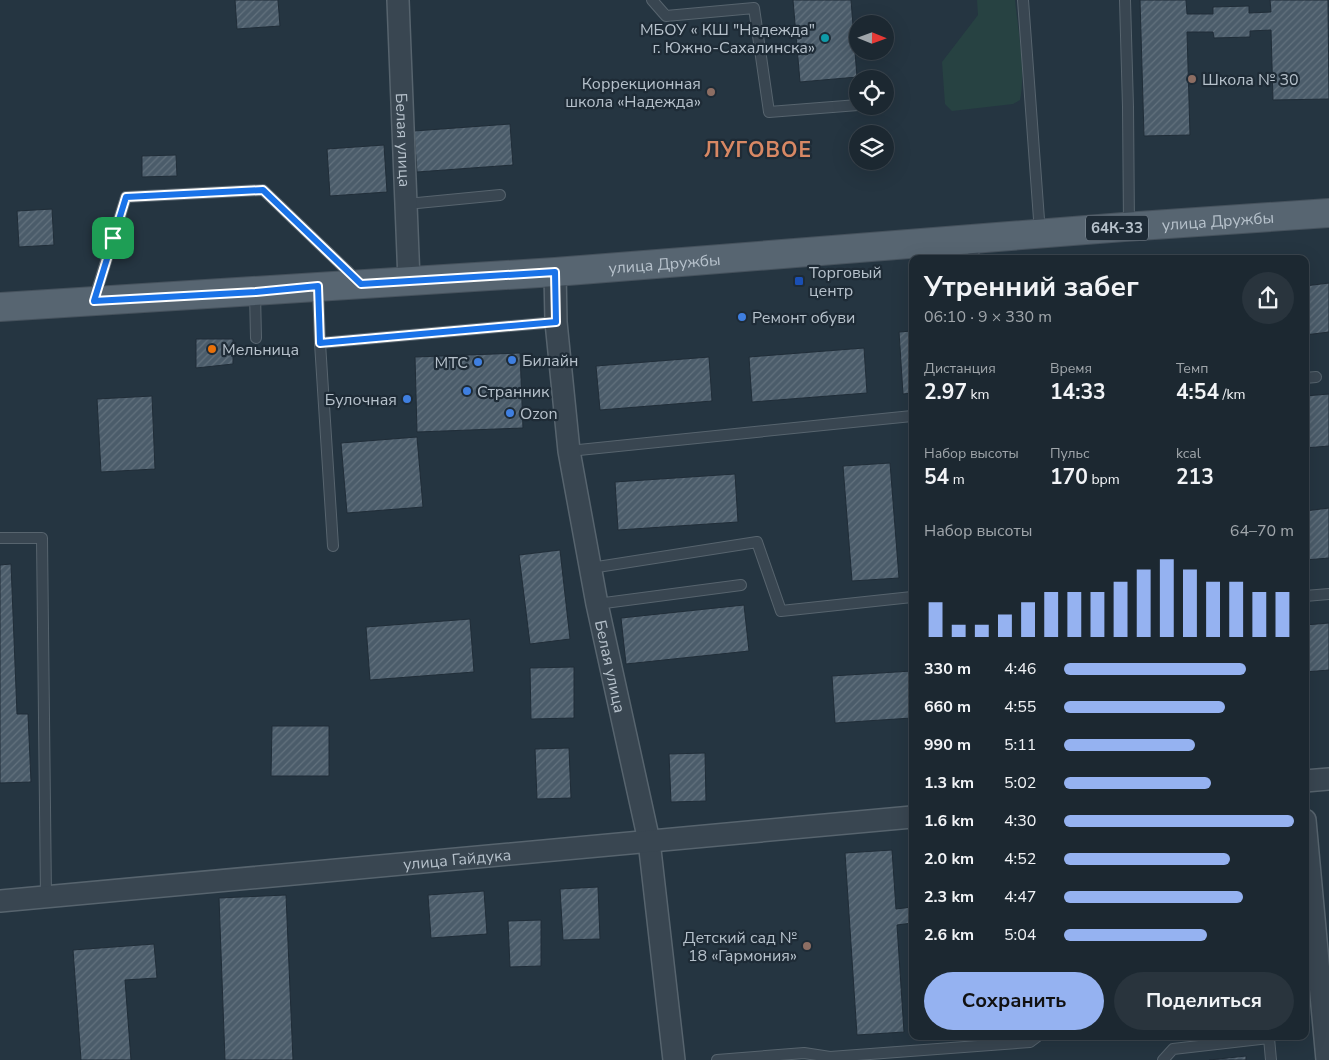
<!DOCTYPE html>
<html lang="ru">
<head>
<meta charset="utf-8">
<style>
  body { margin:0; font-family:"Nunito Sans",sans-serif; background:#29343d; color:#f1f3f6; height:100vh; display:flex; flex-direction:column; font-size:19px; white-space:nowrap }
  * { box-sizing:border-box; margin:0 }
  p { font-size:16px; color:#a0a6ab }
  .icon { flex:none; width:28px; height:28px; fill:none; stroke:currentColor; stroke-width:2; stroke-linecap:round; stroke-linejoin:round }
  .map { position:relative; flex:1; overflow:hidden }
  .drawer { position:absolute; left:909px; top:255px; width:400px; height:785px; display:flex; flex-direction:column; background:#1c2831; border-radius:10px; box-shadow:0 5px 20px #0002,0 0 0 1px #3a444d }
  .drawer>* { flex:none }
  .needle { width:32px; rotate:91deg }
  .tools { position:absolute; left:849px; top:15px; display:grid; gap:10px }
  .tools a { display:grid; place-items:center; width:45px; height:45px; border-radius:50%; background:#1c2831; box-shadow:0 5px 20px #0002,0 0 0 1px #3a444d; font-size:25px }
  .pin { position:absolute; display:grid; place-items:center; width:42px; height:42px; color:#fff; margin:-21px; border-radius:10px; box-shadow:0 2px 8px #0006 }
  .round { display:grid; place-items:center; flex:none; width:52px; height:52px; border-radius:26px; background:#29343d }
  .overview { display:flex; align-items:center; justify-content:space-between; height:85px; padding:0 15px }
  h1 { font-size:28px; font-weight:700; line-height:38px }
  .metrics { display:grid; grid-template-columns:repeat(3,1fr); gap:8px; height:85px; padding:5px 15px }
  .metrics div { display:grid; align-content:center }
  .metrics b { font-size:21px; font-weight:700 }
  .metrics small { font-size:14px; font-weight:400 }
  .metrics p { font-size:14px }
  .chart { height:140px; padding:10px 15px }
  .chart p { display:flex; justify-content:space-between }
  .chart svg { width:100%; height:90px; margin-top:5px; stroke:#95b2f1; stroke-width:6 }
  .cta { display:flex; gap:10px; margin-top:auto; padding:10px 15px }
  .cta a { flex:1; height:58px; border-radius:30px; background:#95b2f1; color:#111; font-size:20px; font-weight:700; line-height:58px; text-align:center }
  .cta a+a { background:#29343d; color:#f1f3f6 }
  ul { padding:0 15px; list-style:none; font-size:16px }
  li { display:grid; grid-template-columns:80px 60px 1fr; align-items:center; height:38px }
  li i { height:12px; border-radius:6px; background:#95b2f1 }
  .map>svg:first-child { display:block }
  .green { fill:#274242 }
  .building { fill:url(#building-hatch); stroke:#202d38 }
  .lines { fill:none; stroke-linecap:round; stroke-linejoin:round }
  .lane-casing { stroke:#57646e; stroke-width:12 }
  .street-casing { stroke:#57646e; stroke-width:24 }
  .primary-casing { stroke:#46525d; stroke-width:30 }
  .lane { stroke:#394651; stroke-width:10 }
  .street { stroke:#394651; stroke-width:21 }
  .primary { stroke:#576571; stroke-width:28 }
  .route-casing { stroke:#fff; stroke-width:10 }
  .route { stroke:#1a73e8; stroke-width:6 }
  .culture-dot { fill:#0f9aa8; stroke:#1e2b36; stroke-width:2 }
  .education-dot { fill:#8d6e63; stroke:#1e2b36; stroke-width:2 }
  .transit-dot { fill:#1a4fb4; stroke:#1e2b36; stroke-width:2 }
  .shop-dot { fill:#3f7fe0; stroke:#1e2b36; stroke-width:2 }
  .food-dot { fill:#e8710a; stroke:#1e2b36; stroke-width:2 }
  .labels { text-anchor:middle; stroke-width:4.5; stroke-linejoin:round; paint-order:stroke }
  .shield { fill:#1e2b36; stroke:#88949e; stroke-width:1 }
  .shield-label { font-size:15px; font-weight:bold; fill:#b6c1cb }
  .poi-label { font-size:16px; fill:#b6c1cb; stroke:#1e2b36; text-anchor:start }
  .street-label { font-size:16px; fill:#b6c1cb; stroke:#1e2b36 }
  .district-label { font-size:21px; font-weight:bold; letter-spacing:1px; fill:#d88864; stroke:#1e2b36 }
</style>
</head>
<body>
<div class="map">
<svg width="1329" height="1060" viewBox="0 0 1329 1060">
  <defs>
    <pattern id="building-hatch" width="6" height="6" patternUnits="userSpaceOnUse" patternTransform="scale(1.25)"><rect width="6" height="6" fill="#4b5c6a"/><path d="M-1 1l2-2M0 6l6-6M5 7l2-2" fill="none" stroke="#63727e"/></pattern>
  </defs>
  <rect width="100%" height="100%" fill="#253541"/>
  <path class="green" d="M977 0H1015C1018 30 1026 72 1020 100L1013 104 952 111 945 104 942 62 978 15Z"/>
  <g class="building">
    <polygon points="235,0 278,0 280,26 237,29"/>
    <polygon points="793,0 851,0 857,77 800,82"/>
    <polygon points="1140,0 1186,0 1187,14 1213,14 1213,7 1249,6 1249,13 1271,12 1270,0 1328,0 1329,99 1273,100 1271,30 1250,31 1250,37 1214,38 1213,32 1187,32 1190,135 1144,136"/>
    <polygon points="510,124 513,165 417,172 414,131"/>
    <polygon points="384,145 387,192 330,196 327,149"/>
    <polygon points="176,155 177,176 142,177 142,156"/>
    <polygon points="52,209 54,245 19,247 17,211"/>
    <polygon points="1329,283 1329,332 1305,335 1305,286"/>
    <polygon points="912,331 912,393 903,394 899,332"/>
    <polygon points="196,339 233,339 233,364 196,368"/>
    <polygon points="864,348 867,393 752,402 749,357"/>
    <polygon points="520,353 523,428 417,432 415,357"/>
    <polygon points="709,357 712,401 600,410 596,366"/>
    <polygon points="1329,394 1329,446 1305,448 1305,396"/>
    <polygon points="152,396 155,469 101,472 97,399"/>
    <polygon points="417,437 423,507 347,513 341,443"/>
    <polygon points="890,463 899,578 852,581 843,466"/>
    <polygon points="735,474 738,522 618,530 615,482"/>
    <polygon points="1329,508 1329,558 1305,560 1305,511"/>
    <polygon points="560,550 570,639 530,644 519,555"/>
    <polygon points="11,564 17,714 28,714 31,782 0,783 0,565"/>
    <polygon points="744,605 749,651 626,664 621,618"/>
    <polygon points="470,619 474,672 370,680 366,627"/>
    <polygon points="1329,623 1329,670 1305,672 1305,625"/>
    <polygon points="574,667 574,718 531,719 530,668"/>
    <polygon points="912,671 912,718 835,723 832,676"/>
    <polygon points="272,726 329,726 329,776 271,776"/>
    <polygon points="569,748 571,798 537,799 535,749"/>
    <polygon points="705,753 706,801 671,802 669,754"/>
    <polygon points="892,850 896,909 912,907 912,923 897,925 904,1032 857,1035 845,853"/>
    <polygon points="598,887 600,939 563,940 560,889"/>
    <polygon points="484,891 487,934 431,938 428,895"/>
    <polygon points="286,895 293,1060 225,1060 219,898"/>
    <polygon points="541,920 541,966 510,967 508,921"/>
    <polygon points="154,944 157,978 125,980 131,1060 81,1060 73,950"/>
    <polygon points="1246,1056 1246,1060 1209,1060"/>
  </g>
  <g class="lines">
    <defs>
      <g id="lane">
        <polyline points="652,0 666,16 754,8 769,112 858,105"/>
        <polyline points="1023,0 1040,233"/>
        <polyline points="1125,0 1128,107 1129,226"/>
        <polyline points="407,204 500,195"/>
        <polyline points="972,240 974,259"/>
        <polyline points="318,288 320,343 556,322"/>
        <polyline points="255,293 256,338"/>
        <polyline points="94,300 126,197 263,190 357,280"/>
        <polyline points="320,343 333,546"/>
        <polyline points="1305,378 1316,377"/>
        <polyline points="569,451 912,416"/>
        <polyline points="0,538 42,538 46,897"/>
        <polyline points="591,568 757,542 781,611 912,597"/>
        <polyline points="1305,596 1329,594"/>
        <polyline points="597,604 741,585"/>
        <polyline points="717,1060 804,1053 830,1057 1030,1042 1038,1036"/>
        <polyline points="1163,1060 1173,1049 1269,1038 1271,1060"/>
      </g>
      <g id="street">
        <path id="s1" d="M398 0 409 281"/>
        <path id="s2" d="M555 272 556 322 569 451 597 604 649 841 674 1060"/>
        <polyline points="1305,781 1329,779"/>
        <polyline points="1305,820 1327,1060"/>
        <path id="s3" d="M0 901 912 817"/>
      </g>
      <g id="primary">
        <path id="s4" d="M0 307 555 272 1124 227 1329 213"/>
      </g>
    </defs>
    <use href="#lane" class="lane-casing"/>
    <use href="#street" class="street-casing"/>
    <use href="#primary" class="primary-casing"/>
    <use href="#lane" class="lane"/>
    <use href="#street" class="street"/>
    <use href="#primary" class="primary"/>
  </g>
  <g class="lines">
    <defs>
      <polygon id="route" points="263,190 361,284 555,272 556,322 320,343 318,286 256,292 94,301 126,197"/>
    </defs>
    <use href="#route" class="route-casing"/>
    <use href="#route" class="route"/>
  </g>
  <circle class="culture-dot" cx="825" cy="38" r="5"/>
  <g class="education-dot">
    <circle cx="1192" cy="79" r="5"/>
    <circle cx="711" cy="92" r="5"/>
    <circle cx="807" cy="946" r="5"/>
  </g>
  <rect class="transit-dot" x="794" y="276" width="10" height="10" rx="2.5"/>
  <g class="shop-dot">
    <circle cx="742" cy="317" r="5"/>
    <circle cx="512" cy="360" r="5"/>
    <circle cx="478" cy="362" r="5"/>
    <circle cx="467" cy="391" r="5"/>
    <circle cx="407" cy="399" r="5"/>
    <circle cx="510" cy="413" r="5"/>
  </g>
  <circle class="food-dot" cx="212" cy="349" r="5"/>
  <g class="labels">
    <rect class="shield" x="1086" y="215.5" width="62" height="25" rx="4"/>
    <g class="shield-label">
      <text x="1117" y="233">64К-33</text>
    </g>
    <g class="poi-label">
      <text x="815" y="35" text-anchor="end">МБОУ « КШ "Надежда"<tspan x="815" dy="18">г. Южно-Сахалинска»</tspan></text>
      <text x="1202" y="85">Школа № 30</text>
      <text x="701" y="89" text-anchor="end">Коррекционная<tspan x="701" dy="18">школа «Надежда»</tspan></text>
      <text x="809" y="278">Торговый<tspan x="809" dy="18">центр</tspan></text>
      <text x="752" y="323">Ремонт обуви</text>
      <text x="222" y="355">Мельница</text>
      <text x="522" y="366">Билайн</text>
      <text x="468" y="368" text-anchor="end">МТС</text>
      <text x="477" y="397">Странник</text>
      <text x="397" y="405" text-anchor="end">Булочная</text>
      <text x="520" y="419">Ozon</text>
      <text x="797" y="943" text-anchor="end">Детский сад №<tspan x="797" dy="18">18 «Гармония»</tspan></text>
    </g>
    <g class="street-label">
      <text dy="6" stroke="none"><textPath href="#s1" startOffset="140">Белая улица</textPath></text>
      <text dy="6" stroke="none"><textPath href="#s4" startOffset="1221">улица Дружбы</textPath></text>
      <text dy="6" stroke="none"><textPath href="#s4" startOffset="666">улица Дружбы</textPath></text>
      <text dy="6" stroke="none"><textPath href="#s2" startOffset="399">Белая улица</textPath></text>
      <text dy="6" stroke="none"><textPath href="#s3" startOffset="459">улица Гайдука</textPath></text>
    </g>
    <g class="district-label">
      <text x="758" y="157">ЛУГОВОЕ</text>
    </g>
  </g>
</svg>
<div class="tools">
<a><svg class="needle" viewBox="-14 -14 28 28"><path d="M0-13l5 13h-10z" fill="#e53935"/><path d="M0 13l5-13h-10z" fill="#a0a6ab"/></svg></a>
<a><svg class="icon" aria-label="locate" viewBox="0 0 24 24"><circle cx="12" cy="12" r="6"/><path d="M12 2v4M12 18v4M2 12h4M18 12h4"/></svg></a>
<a><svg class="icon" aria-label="layers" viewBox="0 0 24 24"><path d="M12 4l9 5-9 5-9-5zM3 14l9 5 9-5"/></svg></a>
</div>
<div class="pin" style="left:113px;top:238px;background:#1e9e55"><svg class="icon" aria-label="arrive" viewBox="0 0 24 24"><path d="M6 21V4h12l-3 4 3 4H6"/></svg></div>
<section class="drawer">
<div class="overview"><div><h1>Утренний забег</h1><p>06:10 · 9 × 330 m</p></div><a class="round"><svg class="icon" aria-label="share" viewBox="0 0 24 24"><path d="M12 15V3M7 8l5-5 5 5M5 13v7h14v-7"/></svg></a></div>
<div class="metrics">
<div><p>Дистанция</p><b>2.97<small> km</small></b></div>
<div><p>Время</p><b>14:33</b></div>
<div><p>Темп</p><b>4:54<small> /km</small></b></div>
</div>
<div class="metrics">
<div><p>Набор высоты</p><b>54<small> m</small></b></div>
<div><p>Пульс</p><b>170<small> bpm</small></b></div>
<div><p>kcal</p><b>213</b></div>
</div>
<div class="chart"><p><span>Набор высоты</span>64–70 m</p>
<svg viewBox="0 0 160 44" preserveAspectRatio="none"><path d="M5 44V27M15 44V38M25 44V38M35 44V33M45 44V27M55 44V22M65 44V22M75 44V22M85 44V17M95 44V11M105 44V6M115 44V11M125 44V17M135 44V17M145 44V22M155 44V22"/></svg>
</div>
<ul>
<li><b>330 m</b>4:46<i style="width:79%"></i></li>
<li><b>660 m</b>4:55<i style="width:70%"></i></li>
<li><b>990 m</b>5:11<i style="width:57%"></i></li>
<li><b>1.3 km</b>5:02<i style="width:64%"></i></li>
<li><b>1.6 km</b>4:30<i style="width:100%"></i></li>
<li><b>2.0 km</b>4:52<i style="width:72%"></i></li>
<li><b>2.3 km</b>4:47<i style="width:78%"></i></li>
<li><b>2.6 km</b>5:04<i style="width:62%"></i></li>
</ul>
<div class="cta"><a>Сохранить</a><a>Поделиться</a></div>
</section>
</div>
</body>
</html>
